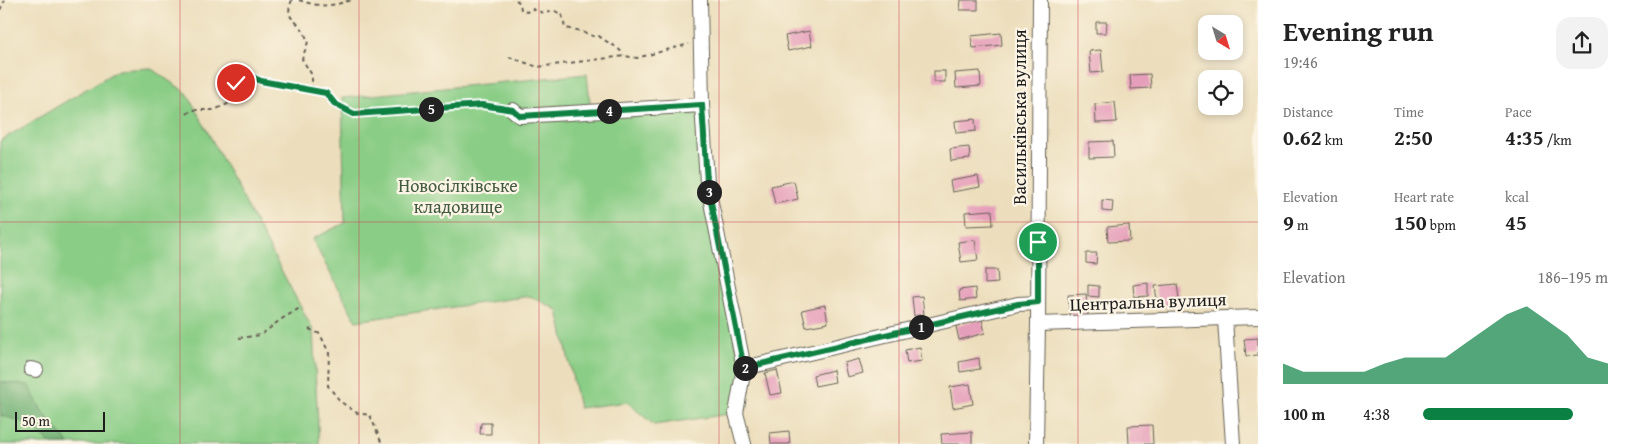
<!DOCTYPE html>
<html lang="en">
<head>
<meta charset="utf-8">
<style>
  body { margin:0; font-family:"Gentium Book Plus",serif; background:#f2f2f2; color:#222; height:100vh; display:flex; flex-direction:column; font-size:19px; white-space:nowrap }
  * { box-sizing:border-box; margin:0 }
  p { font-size:16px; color:#767676 }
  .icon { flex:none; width:28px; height:28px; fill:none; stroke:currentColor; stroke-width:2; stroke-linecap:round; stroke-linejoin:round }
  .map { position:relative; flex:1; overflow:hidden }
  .side { display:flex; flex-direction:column; background:#fff; width:375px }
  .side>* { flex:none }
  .needle { width:32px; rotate:142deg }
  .buttons { position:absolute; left:1198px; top:15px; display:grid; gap:10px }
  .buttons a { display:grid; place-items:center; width:45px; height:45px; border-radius:10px; background:#fff; box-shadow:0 2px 8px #0003; font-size:25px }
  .scale { position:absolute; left:15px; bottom:12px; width:90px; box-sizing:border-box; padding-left:5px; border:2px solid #1c1c1c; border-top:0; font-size:14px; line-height:18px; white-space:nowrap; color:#1c1c1c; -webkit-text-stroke:4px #fcf5e5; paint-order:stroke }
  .pin { position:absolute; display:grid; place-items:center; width:42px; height:42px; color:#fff; margin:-21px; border:2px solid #fff; border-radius:50%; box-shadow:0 1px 5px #0007 }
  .km { position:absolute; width:25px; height:25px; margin:-12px; border-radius:50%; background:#222; color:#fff; font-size:14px; line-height:25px; text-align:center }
  .round { display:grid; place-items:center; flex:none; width:52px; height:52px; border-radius:15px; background:#f2f2f2 }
  .overview { display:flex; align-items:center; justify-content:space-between; height:85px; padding:0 25px }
  h1 { font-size:28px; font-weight:700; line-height:38px }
  .stats { display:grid; grid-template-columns:repeat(3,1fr); gap:8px; height:85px; padding:5px 25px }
  .stats div { display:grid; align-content:center }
  .stats b { font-size:21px; font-weight:700 }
  .stats small { font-size:14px; font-weight:400 }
  .stats p { font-size:14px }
  .chart { height:140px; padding:10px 25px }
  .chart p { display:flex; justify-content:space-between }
  .chart svg { width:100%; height:90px; margin-top:5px; fill:#0b8043; opacity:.7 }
  ul { padding:0 25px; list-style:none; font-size:16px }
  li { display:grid; grid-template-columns:80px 60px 1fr; align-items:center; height:38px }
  li i { height:12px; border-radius:6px; background:#0b8043 }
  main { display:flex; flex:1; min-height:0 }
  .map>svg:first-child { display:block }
  .green { fill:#8acd86; stroke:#537451 }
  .forest { fill:#6fb073; stroke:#466648 }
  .building { fill:#e69fba }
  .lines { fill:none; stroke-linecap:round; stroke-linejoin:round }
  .minor-casing { stroke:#656054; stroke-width:16 }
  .path { stroke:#656054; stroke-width:2; stroke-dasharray:4 4; stroke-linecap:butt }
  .minor { stroke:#fff; stroke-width:14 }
  .route-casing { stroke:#fff; stroke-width:10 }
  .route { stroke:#0b8043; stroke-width:6 }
  .grid { fill:none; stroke:#d1495b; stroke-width:1; stroke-opacity:0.55 }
  .labels { text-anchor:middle; stroke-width:4.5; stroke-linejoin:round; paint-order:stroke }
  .street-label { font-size:18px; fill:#1c1c1c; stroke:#fcf5e5 }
  .park-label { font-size:18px; fill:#425a41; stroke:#fcf5e5 }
</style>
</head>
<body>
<main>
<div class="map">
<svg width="1258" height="444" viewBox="0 0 1258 444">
  <rect width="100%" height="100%" fill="#fcf5e5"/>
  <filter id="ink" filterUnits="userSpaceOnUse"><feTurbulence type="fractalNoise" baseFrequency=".02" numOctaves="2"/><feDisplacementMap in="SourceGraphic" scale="10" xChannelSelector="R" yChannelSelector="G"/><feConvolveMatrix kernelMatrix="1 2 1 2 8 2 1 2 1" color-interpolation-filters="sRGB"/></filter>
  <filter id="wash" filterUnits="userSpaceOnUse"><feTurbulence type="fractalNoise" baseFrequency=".0096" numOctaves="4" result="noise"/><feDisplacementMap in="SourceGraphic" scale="20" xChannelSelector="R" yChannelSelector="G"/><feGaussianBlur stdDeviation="1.12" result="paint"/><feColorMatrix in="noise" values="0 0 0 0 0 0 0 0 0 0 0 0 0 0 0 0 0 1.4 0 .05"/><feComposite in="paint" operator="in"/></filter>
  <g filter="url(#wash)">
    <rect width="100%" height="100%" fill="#ecdebc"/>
    <g class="green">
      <polygon points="150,68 187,93 313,330 319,444 0,444 0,141 118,70"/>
      <polygon points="587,74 591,112 702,105 707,182 744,368 736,413 654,425 627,402 579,408 558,310 530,296 356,321 312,239 345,223 342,98"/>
    </g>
    <polygon class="forest" points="0,382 28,385 42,411 69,444 52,444 27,423 0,415"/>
    <g id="blocks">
      <g class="building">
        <polygon points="961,0 978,0 978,10 960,10"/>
        <polygon points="1096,22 1107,22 1106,33 1096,33"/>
        <polygon points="809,31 812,46 788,51 785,36"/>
        <polygon points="1001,33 1002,45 973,48 971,36"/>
        <polygon points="1101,50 1103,72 1091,73 1089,51"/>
        <rect x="934" y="71" width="11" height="11"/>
        <polygon points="980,71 981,86 956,88 955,73"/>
        <polygon points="1150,74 1151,88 1131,89 1130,75"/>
        <polygon points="1115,102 1117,122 1096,123 1095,104"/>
        <polygon points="975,119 976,131 956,133 955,121"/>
        <polygon points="1113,141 1114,157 1089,158 1089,142"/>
        <polygon points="969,147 970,159 951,161 950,149"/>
        <polygon points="978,176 980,187 952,192 950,181"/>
        <polygon points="794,181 798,199 775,204 771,186"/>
        <polygon points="1102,200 1113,201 1112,212 1102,211"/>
        <polygon points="992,210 993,225 966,226 965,212"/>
        <polygon points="1129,225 1130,241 1108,242 1107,227"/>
        <polygon points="975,240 978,260 961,262 958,242"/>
        <polygon points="1086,253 1097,253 1096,264 1086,263"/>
        <polygon points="985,270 997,270 998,283 985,284"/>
        <polygon points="1148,283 1148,296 1134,297 1133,285"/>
        <polygon points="1177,284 1180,306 1158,308 1155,286"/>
        <polygon points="1088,285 1099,286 1099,297 1088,296"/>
        <polygon points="975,288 976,299 960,301 959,290"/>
        <polygon points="1086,294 1088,316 1070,317 1068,295"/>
        <polygon points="922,296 924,314 914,316 912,297"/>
        <polygon points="825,305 828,323 806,327 802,310"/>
        <polygon points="982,319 985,333 959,340 956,326"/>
        <polygon points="1258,338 1258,355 1246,356 1244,339"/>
        <polygon points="920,347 922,361 907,363 905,350"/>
        <polygon points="979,358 980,369 960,372 959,362"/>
        <polygon points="859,359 863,373 847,377 844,363"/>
        <polygon points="777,370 782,393 770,395 765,373"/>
        <polygon points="833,370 835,382 815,386 813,375"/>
        <polygon points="970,384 973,404 953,408 950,387"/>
        <polygon points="481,423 491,423 491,434 480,434"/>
        <polygon points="1152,425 1153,444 1129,444 1128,426"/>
        <polygon points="789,431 790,444 771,444 770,433"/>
        <polygon points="972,432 972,444 942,444 941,434"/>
      </g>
    </g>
  </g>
  <g filter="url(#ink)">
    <use href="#blocks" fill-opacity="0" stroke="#656054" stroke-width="1"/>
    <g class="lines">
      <defs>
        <g id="minor">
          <polyline points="700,0 702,105 707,182 744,368 736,413 744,444"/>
          <polyline points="513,110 520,116 702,105"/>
          <polyline points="1225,319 1233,444"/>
          <polyline points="1038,324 1258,317"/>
          <polyline points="744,368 1018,304 1038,303"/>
          <polyline points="31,369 36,370"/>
          <polyline points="1036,444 1038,324 1040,0"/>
        </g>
      </defs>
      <use href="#minor" class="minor-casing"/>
      <g class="path">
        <path d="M292 0C284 20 295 17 303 31 305 34 307 39 308 42L302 59 312 75V90"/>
        <path d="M299 0C319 7 328 7 348 1"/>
        <polyline points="347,0 348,1 353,0"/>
        <path d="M516 0 520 3 521 10 527 12 532 9 544 13 555 11 562 15 565 28 577 30 593 36H599C608 44 617 45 624 55"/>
        <polyline points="0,10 5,0"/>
        <polyline points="509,57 538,67 625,56 637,58 689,44"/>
        <polyline points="187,114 192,110 214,110 230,103 236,83 247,75 261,81 326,93 335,104 354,114 482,105 501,108"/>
        <polyline points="309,329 320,334 329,353 328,386 341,402 357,413 370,415 382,444"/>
        <polyline points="239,338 261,335 280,320 300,308"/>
      </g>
      <use href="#minor" class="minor"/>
    </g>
  </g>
  <g class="lines" filter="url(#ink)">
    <defs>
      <polyline id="route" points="236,83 247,75 261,81 326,93 335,104 354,114 482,105 513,110 520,116 702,105 707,182 744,368 1018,304 1038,302 1038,242"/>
    </defs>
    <use href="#route" class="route-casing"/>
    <use href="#route" class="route"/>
  </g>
  <path class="grid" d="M180 0V444M359 0V444M539 0V444M719 0V444M899 0V444M1078 0V444M0 222H1258"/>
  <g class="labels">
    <g class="street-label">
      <text transform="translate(1020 117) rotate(-90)" y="6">Васильківська вулиця</text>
      <text transform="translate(1148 302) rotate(-2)" y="6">Центральна вулиця</text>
    </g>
    <g class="park-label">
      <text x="458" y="192">Новосілківське<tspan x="458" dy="21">кладовище</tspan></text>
    </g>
  </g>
</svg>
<div class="buttons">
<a><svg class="needle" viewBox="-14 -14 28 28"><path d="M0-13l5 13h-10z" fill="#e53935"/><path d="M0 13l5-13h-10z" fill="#767676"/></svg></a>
<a><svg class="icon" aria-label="locate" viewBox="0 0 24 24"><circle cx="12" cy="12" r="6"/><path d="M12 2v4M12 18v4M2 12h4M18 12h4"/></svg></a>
</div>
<div class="scale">50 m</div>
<div class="pin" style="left:1038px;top:242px;background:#1e9e55"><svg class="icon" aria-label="arrive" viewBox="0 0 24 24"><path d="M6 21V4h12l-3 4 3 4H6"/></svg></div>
<div class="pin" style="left:236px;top:83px;background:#d93025"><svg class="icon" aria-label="check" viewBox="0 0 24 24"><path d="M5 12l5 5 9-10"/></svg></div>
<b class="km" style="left:921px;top:327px">1</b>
<b class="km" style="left:745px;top:368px">2</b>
<b class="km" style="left:709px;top:192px">3</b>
<b class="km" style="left:609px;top:111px">4</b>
<b class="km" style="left:431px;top:109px">5</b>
</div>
<section class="side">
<div class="overview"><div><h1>Evening run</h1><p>19:46</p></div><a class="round"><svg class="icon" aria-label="share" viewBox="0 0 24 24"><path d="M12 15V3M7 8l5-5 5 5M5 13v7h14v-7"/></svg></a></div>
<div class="stats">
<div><p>Distance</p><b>0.62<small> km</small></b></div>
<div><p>Time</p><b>2:50</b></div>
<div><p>Pace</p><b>4:35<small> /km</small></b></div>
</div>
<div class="stats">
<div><p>Elevation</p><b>9<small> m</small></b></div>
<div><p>Heart rate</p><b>150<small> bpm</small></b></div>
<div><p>kcal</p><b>45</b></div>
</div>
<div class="chart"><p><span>Elevation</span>186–195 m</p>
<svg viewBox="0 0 160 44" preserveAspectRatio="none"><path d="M0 44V34L10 38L20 38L30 38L40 38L50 34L60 31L70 31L80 31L90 24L100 17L110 10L120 6L130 13L140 20L150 31L160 34V44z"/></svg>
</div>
<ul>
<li><b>100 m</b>4:38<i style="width:81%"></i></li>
</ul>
</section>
</main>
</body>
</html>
